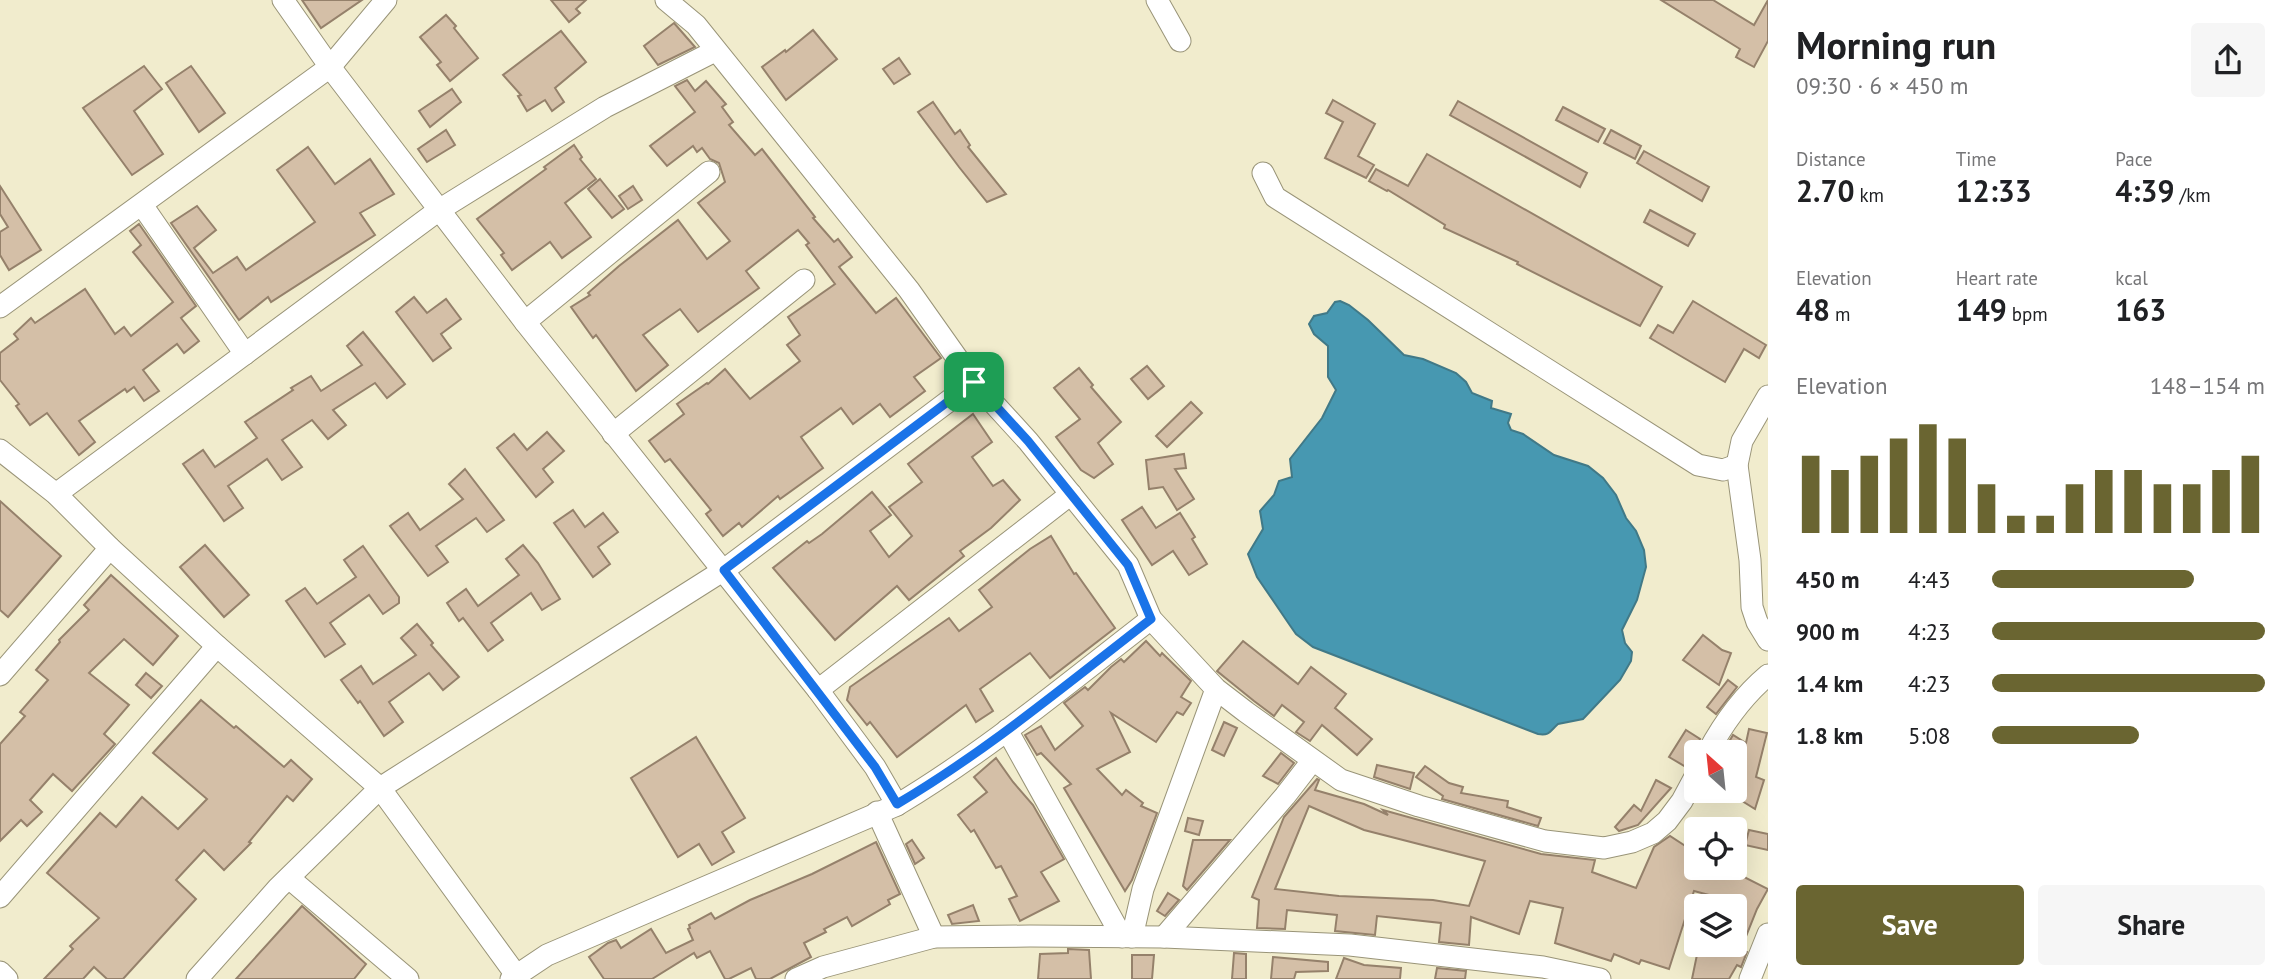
<!DOCTYPE html>
<html lang="en">
<head>
<meta charset="utf-8">
<style>
  body { margin:0; font-family:"PT Sans",sans-serif; background:#f6f6f6; color:#202124; height:100vh; display:flex; flex-direction:column; font-size:26px; white-space:nowrap }
  * { box-sizing:border-box; margin:0 }
  p { font-size:23px; color:#757577 }
  .icon { flex:none; width:38px; height:38px; fill:none; stroke:currentColor; stroke-width:2; stroke-linecap:round; stroke-linejoin:round }
  .map { position:relative; flex:1; overflow:hidden }
  .side { display:flex; flex-direction:column; background:#fff; width:525px }
  .side>* { flex:none }
  .needle { width:46px; rotate:333deg }
  .tools { position:absolute; left:1684px; top:740px; display:grid; gap:14px }
  .tools a { display:grid; place-items:center; width:63px; height:63px; border-radius:7px; background:#fff; box-shadow:0 7px 28px #0002; font-size:35px }
  .pin { position:absolute; display:grid; place-items:center; width:60px; height:60px; color:#fff; margin:-30px; border-radius:14px; box-shadow:0 4px 10px #0006 }
  .round { display:grid; place-items:center; flex:none; width:74px; height:74px; border-radius:7px; background:#f6f6f6 }
  .headline { display:flex; align-items:center; justify-content:space-between; height:119px; padding:0 28px }
  h1 { font-size:38px; font-weight:700; line-height:52px }
  .figures { display:grid; grid-template-columns:repeat(3,1fr); gap:10px; height:119px; padding:7px 28px }
  .figures div { display:grid; align-content:center }
  .figures b { font-size:30px; font-weight:700 }
  .figures small { font-size:19px; font-weight:400 }
  .figures p { font-size:19px }
  .chart { height:196px; padding:14px 28px }
  .chart p { display:flex; justify-content:space-between }
  .chart svg { width:100%; height:126px; margin-top:7px; stroke:#6a6531; stroke-width:6 }
  .button { display:flex; gap:14px; margin-top:auto; padding:14px 28px }
  .button a { flex:1; height:80px; border-radius:7px; background:#6a6531; color:#fff; font-size:28px; font-weight:700; line-height:80px; text-align:center }
  .button a+a { background:#f6f6f6; color:#202124 }
  ul { padding:0 28px; list-style:none; font-size:23px }
  li { display:grid; grid-template-columns:112px 84px 1fr; align-items:center; height:52px }
  li i { height:18px; border-radius:9px; background:#6a6531 }
  main { display:flex; flex:1; min-height:0 }
  .map>svg:first-child { display:block }
  .water { fill:#4798b1; stroke:#417987; stroke-width:2 }
  .building { fill:#d4bfa7; stroke:#95816b; stroke-width:2; fill-rule:evenodd }
  .lines { fill:none; stroke-linecap:round; stroke-linejoin:round }
  .minor-casing { stroke:#999478; stroke-width:23 }
  .minor { stroke:#fff; stroke-width:21 }
  .route-casing { stroke:#fff; stroke-width:14 }
  .route { stroke:#1a73e8; stroke-width:9 }
</style>
</head>
<body>
<main>
<div class="map">
<svg width="1768" height="979" viewBox="0 0 1768 979">
  <rect width="100%" height="100%" fill="#f1eccd"/>
  <path class="water" d="M1340 301 1349 305 1368 320 1404 355 1423 359 1456 373 1466 382 1472 393 1492 401 1491 408 1511 414 1508 423 1511 430 1523 434 1554 455 1588 466 1603 478 1616 495 1626 518 1636 531 1644 550 1646 567 1637 600 1622 630 1625 643 1632 652 1631 661 1620 680 1583 719 1558 724C1550 731 1550 736 1538 734L1313 647 1296 634 1289 624 1257 577 1248 554 1263 529 1260 511 1274 495 1279 481 1292 477 1290 459 1322 418 1336 390 1328 377V346L1314 334 1309 324 1314 316 1327 313 1335 302Z"/>
  <g class="building">
    <polygon points="302,0 362,0 321,28"/>
    <polygon points="551,0 586,0 576,9 580,13 569,22"/>
    <polygon points="1661,0 1713,0 1754,25 1768,0 1768,41 1754,67 1736,57 1740,49"/>
    <polygon points="446,15 456,26 454,28 478,58 450,81 437,65 441,62 420,37"/>
    <polygon points="674,23 695,47 658,65 644,46"/>
    <polygon points="813,30 837,59 786,100 762,67 785,50 786,52"/>
    <polygon points="561,31 586,62 555,88 564,102 552,111 545,100 527,111 518,96 521,95 503,75"/>
    <polygon points="899,58 910,74 894,84 883,69"/>
    <polygon points="144,66 162,89 134,111 163,154 132,175 83,108"/>
    <polygon points="191,66 225,113 199,132 166,83"/>
    <polygon points="687,80 695,91 706,81 726,104 722,107 733,122 729,125 755,155 762,149 815,217 813,218 834,242 838,239 852,257 839,267 876,313 896,298 941,358 914,377 925,391 890,417 880,404 853,424 841,408 801,437 823,468 780,499 778,496 742,527 739,523 723,536 706,514 711,510 670,459 665,462 649,441 684,414 677,404 707,383 708,384 725,369 750,399 800,361 787,345 800,335 788,317 835,284 806,245 809,243 798,230 746,271 759,288 698,332 680,309 643,335 668,365 636,391 596,335 593,338 571,307 590,295 588,293 619,266 678,220 707,259 730,241 698,203 725,182 719,163 710,159 702,148 697,152 693,146 667,166 650,146 695,112 675,86"/>
    <polygon points="452,89 461,102 430,127 419,111"/>
    <polygon points="1333,100 1375,124 1358,156 1374,165 1366,178 1325,158 1343,122 1326,113"/>
    <polygon points="1458,101 1587,173 1580,187 1450,115"/>
    <polygon points="933,102 955,134 960,130 970,145 968,147 1006,194 987,202 959,167 918,112"/>
    <polygon points="1563,107 1605,129 1598,142 1556,120"/>
    <polygon points="446,130 455,145 427,162 418,149"/>
    <polygon points="1611,130 1641,146 1635,159 1604,143"/>
    <polygon points="574,145 582,157 580,159 596,179 565,203 591,237 562,258 550,242 512,270 501,255 504,253 477,219 546,169 544,167"/>
    <polygon points="308,147 335,184 370,159 394,194 360,213 375,235 271,302 268,297 239,320 171,223 197,206 216,230 194,248 213,273 237,257 246,270 315,222 277,170"/>
    <polygon points="1644,151 1709,187 1702,201 1637,163"/>
    <polygon points="1427,154 1662,287 1640,326 1517,264 1518,262 1444,228 1445,225 1388,190 1387,191 1369,181 1376,169 1408,186"/>
    <polygon points="600,179 624,209 612,218 588,189"/>
    <polygon points="0,186 41,250 9,270 0,255 0,232 8,227 0,214"/>
    <polygon points="633,186 642,200 628,209 619,196"/>
    <polygon points="1650,210 1695,234 1688,246 1644,222"/>
    <polygon points="139,224 196,306 181,318 199,341 184,353 177,344 143,370 159,391 144,401 134,387 127,392 125,389 79,421 95,442 79,455 47,413 30,425 16,406 19,404 0,380 0,353 18,339 14,334 31,318 35,323 85,289 115,334 124,327 131,336 173,302 133,252 141,245 130,231"/>
    <polygon points="414,297 427,313 446,299 461,319 441,334 451,348 433,361 396,312"/>
    <polygon points="1693,301 1766,345 1759,358 1744,349 1725,382 1650,338 1658,325 1673,333"/>
    <polygon points="363,332 405,384 387,398 375,383 333,410 346,425 328,439 312,420 282,440 302,467 282,480 267,459 228,486 243,508 224,521 183,464 203,450 215,467 257,438 245,422 293,390 291,388 311,376 321,391 362,365 347,346"/>
    <polygon points="1147,366 1164,386 1148,399 1131,379"/>
    <polygon points="1079,368 1093,385 1091,387 1121,422 1098,443 1113,464 1094,478 1081,470 1056,437 1080,419 1054,388"/>
    <polygon points="1191,402 1202,413 1167,447 1156,436"/>
    <polygon points="973,414 992,442 972,457 993,486 1003,480 1020,500 991,528 960,551 964,556 909,600 897,586 835,640 773,568 807,541 809,543 822,534 872,492 891,515 870,531 889,557 912,536 889,507 922,482 908,464"/>
    <polygon points="547,432 564,451 543,469 553,482 536,497 497,448 514,434 527,450"/>
    <polygon points="1184,454 1186,468 1175,469 1194,499 1177,510 1163,487 1149,489 1146,460"/>
    <polygon points="465,469 504,520 487,532 476,518 436,546 448,562 428,576 390,526 408,513 420,530 463,499 449,484"/>
    <polygon points="0,501 61,556 8,617 0,610"/>
    <polygon points="1142,507 1156,528 1180,513 1195,537 1192,539 1207,564 1189,575 1173,551 1152,565 1122,520"/>
    <polygon points="573,510 585,527 603,513 618,532 598,547 610,564 593,577 554,523"/>
    <polygon points="1051,536 1074,574 1076,573 1115,628 1050,678 1030,653 980,689 993,711 976,722 966,705 897,757 870,722 867,725 847,700 850,687 949,618 959,631 992,607 979,590 1030,549"/>
    <polygon points="205,545 249,595 224,617 180,567"/>
    <polygon points="523,545 538,563 560,599 542,610 531,593 491,623 503,640 488,651 463,618 459,621 447,603 466,589 478,606 519,575 506,559"/>
    <polygon points="363,546 399,597 399,603 383,614 369,595 330,623 345,644 325,657 286,601 305,588 317,604 356,577 344,560"/>
    <polygon points="111,575 178,636 153,665 124,639 89,673 129,705 104,734 115,744 72,791 53,774 30,800 42,812 27,826 21,820 0,841 0,744 25,716 20,712 48,680 36,670 60,642 59,640 89,610 84,605"/>
    <polygon points="417,624 433,643 431,645 459,677 443,690 429,673 389,702 403,722 384,736 360,701 358,703 341,680 361,666 373,684 416,655 401,638"/>
    <polygon points="1703,635 1722,650 1731,653 1719,685 1683,660"/>
    <polygon points="1146,641 1160,656 1162,653 1191,681 1181,697 1191,703 1183,715 1177,712 1156,742 1111,713 1130,752 1097,769 1122,795 1126,790 1143,803 1141,806 1157,813 1132,880 1125,891 1064,788 1071,784 1041,753 1037,755 1025,735 1041,726 1055,750 1083,726 1064,703 1085,687 1088,690 1111,667 1121,659 1124,662"/>
    <polygon points="1243,641 1298,684 1311,667 1346,694 1335,708 1372,739 1357,755 1322,725 1310,741 1296,732 1304,722 1282,705 1274,716 1254,701 1217,671"/>
    <polygon points="146,673 162,686 151,698 136,685"/>
    <polygon points="1728,680 1737,687 1716,714 1707,707"/>
    <polygon points="201,700 234,728 236,726 284,767 291,760 312,779 293,801 287,796 249,842 251,843 224,870 204,850 176,880 196,899 123,979 107,979 94,967 83,979 44,979 73,949 70,946 99,918 47,873 100,813 116,827 142,797 178,829 207,799 153,753"/>
    <polygon points="1224,722 1237,728 1224,756 1212,750"/>
    <polygon points="1749,729 1767,733 1756,777 1764,780 1755,809 1734,796 1734,752 1723,752 1733,735 1746,743"/>
    <polygon points="1686,730 1700,739 1695,752 1696,760 1686,767 1669,757"/>
    <polygon points="696,737 745,818 722,832 734,852 712,865 699,844 678,857 631,778"/>
    <polygon points="1281,753 1294,763 1278,784 1263,776"/>
    <polygon points="996,758 1013,782 1033,805 1064,859 1041,872 1059,901 1020,921 1009,899 1017,896 1001,866 996,868 974,830 971,832 958,815 987,792 974,777"/>
    <polygon points="1377,765 1414,773 1410,789 1374,777"/>
    <polygon points="1425,766 1449,783 1463,787 1461,793 1508,801 1507,807 1541,818 1538,826 1442,799 1443,796 1416,777"/>
    <path d="M1317 779 1319 780 1315 790 1364 804 1388 815 1383 810 1541 854 1595 860 1592 872 1636 888 1654 847 1670 836 1696 853V868H1742L1740 875 1768 889 1757 909 1741 949 1747 952 1741 967 1737 965 1729 979H1692L1699 945H1734V906H1707L1709 895 1694 891 1669 969 1641 960 1639 964 1614 954 1611 961 1555 943 1563 908 1530 901 1519 934 1471 917 1469 945 1439 942 1441 923 1377 916 1375 935 1335 931 1337 915 1287 910 1285 929 1257 928 1259 900 1252 897 1284 817ZM1309 806 1364 830 1485 861 1469 906 1433 900 1339 896 1275 889Z"/>
    <polygon points="1656,780 1671,788 1638,825 1619,831 1615,827 1634,805 1641,811"/>
    <polygon points="1188,818 1203,821 1199,835 1185,831"/>
    <polygon points="1749,830 1768,834 1768,850 1745,845"/>
    <polygon points="912,840 924,858 915,864 906,844"/>
    <polygon points="1193,840 1230,840 1187,890 1183,886"/>
    <polygon points="876,842 900,894 888,900 890,904 852,926 847,917 824,929 826,932 804,943 811,957 770,979 756,979 751,968 729,979 725,979 710,951 697,958 694,953 652,979 604,979 589,957 608,943 616,940 621,948 651,929 666,953 693,940 688,929 690,928 689,925 711,913 715,919 750,900 812,874"/>
    <polygon points="1168,893 1179,900 1165,916 1157,911"/>
    <polygon points="973,905 979,921 952,924 948,915"/>
    <polygon points="302,906 366,964 354,979 236,979"/>
    <polygon points="1068,949 1089,950 1091,979 1038,979 1040,954 1068,953"/>
    <polygon points="1234,953 1246,954 1246,979 1232,979"/>
    <polygon points="1132,955 1154,955 1152,979 1132,979"/>
    <polygon points="1273,957 1328,962 1328,971 1296,972 1294,979 1271,979"/>
    <polygon points="1344,958 1364,965 1401,968 1400,979 1336,979"/>
    <polygon points="1437,968 1466,971 1465,979 1435,979"/>
  </g>
  <g class="lines">
    <defs>
      <g id="minor">
        <polyline points="283,0 330,67 525,322 818,690 875,767 897,805"/>
        <polyline points="666,0 696,25 909,290 974,382 1028,441 1128,565 1151,619 1216,689 1246,712 1341,780 1419,806 1545,841 1604,848 1632,842 1653,833 1667,821 1682,801 1696,775"/>
        <polyline points="1157,0 1180,41"/>
        <polyline points="1263,173 1275,197 1698,465 1723,470 1737,465"/>
        <polyline points="142,205 245,354"/>
        <polyline points="0,307 330,67 386,0"/>
        <polyline points="525,322 709,172"/>
        <polyline points="1768,396 1742,441 1737,465 1750,560 1752,607 1757,622 1768,640"/>
        <polyline points="613,434 804,280"/>
        <polyline points="0,450 56,494 110,548 217,646 380,788 519,979"/>
        <polyline points="56,494 439,210 605,107 715,51"/>
        <polyline points="0,675 110,548"/>
        <polyline points="818,690 1071,494"/>
        <polyline points="1007,730 1122,937"/>
        <path d="M1708 752C1723 724 1743 696 1768 675"/>
        <polyline points="877,812 934,937"/>
        <polyline points="289,878 408,979"/>
        <polyline points="0,897 217,646"/>
        <polyline points="1132,937 1143,889 1216,689"/>
        <polyline points="1164,937 1285,796 1312,761"/>
        <polyline points="0,972 7,979"/>
        <polyline points="197,979 278,888 380,788 724,570 974,382"/>
        <path d="M511 979 547 955 897 805C987 751 1068 683 1151 619"/>
        <polyline points="796,979 823,967 934,937 1030,936 1164,937 1350,945 1543,967 1600,979"/>
        <polyline points="1750,979 1768,934"/>
      </g>
    </defs>
    <use href="#minor" class="minor-casing"/>
    <use href="#minor" class="minor"/>
  </g>
  <g class="lines">
    <defs>
      <path id="route" d="M974 382 1028 441 1128 565 1151 619C1068 683 987 751 897 804L875 767 724 570Z"/>
    </defs>
    <use href="#route" class="route-casing"/>
    <use href="#route" class="route"/>
  </g>
</svg>
<div class="tools">
<a><svg class="needle" viewBox="-14 -14 28 28"><path d="M0-13l5 13h-10z" fill="#e53935"/><path d="M0 13l5-13h-10z" fill="#757577"/></svg></a>
<a><svg class="icon" aria-label="locate" viewBox="0 0 24 24"><circle cx="12" cy="12" r="6"/><path d="M12 2v4M12 18v4M2 12h4M18 12h4"/></svg></a>
<a><svg class="icon" aria-label="layers" viewBox="0 0 24 24"><path d="M12 4l9 5-9 5-9-5zM3 14l9 5 9-5"/></svg></a>
</div>
<div class="pin" style="left:974px;top:382px;background:#1e9e55"><svg class="icon" aria-label="arrive" viewBox="0 0 24 24"><path d="M6 21V4h12l-3 4 3 4H6"/></svg></div>
</div>
<section class="side">
<div class="headline"><div><h1>Morning run</h1><p>09:30 · 6 × 450 m</p></div><a class="round"><svg class="icon" aria-label="share" viewBox="0 0 24 24"><path d="M12 15V3M7 8l5-5 5 5M5 13v7h14v-7"/></svg></a></div>
<div class="figures">
<div><p>Distance</p><b>2.70<small> km</small></b></div>
<div><p>Time</p><b>12:33</b></div>
<div><p>Pace</p><b>4:39<small> /km</small></b></div>
</div>
<div class="figures">
<div><p>Elevation</p><b>48<small> m</small></b></div>
<div><p>Heart rate</p><b>149<small> bpm</small></b></div>
<div><p>kcal</p><b>163</b></div>
</div>
<div class="chart"><p><span>Elevation</span>148–154 m</p>
<svg viewBox="0 0 160 44" preserveAspectRatio="none"><path d="M5 44V17M15 44V22M25 44V17M35 44V11M45 44V6M55 44V11M65 44V27M75 44V38M85 44V38M95 44V27M105 44V22M115 44V22M125 44V27M135 44V27M145 44V22M155 44V17"/></svg>
</div>
<ul>
<li><b>450 m</b>4:43<i style="width:74%"></i></li>
<li><b>900 m</b>4:23<i style="width:100%"></i></li>
<li><b>1.4 km</b>4:23<i style="width:100%"></i></li>
<li><b>1.8 km</b>5:08<i style="width:54%"></i></li>
</ul>
<div class="button"><a>Save</a><a>Share</a></div>
</section>
</main>
</body>
</html>
